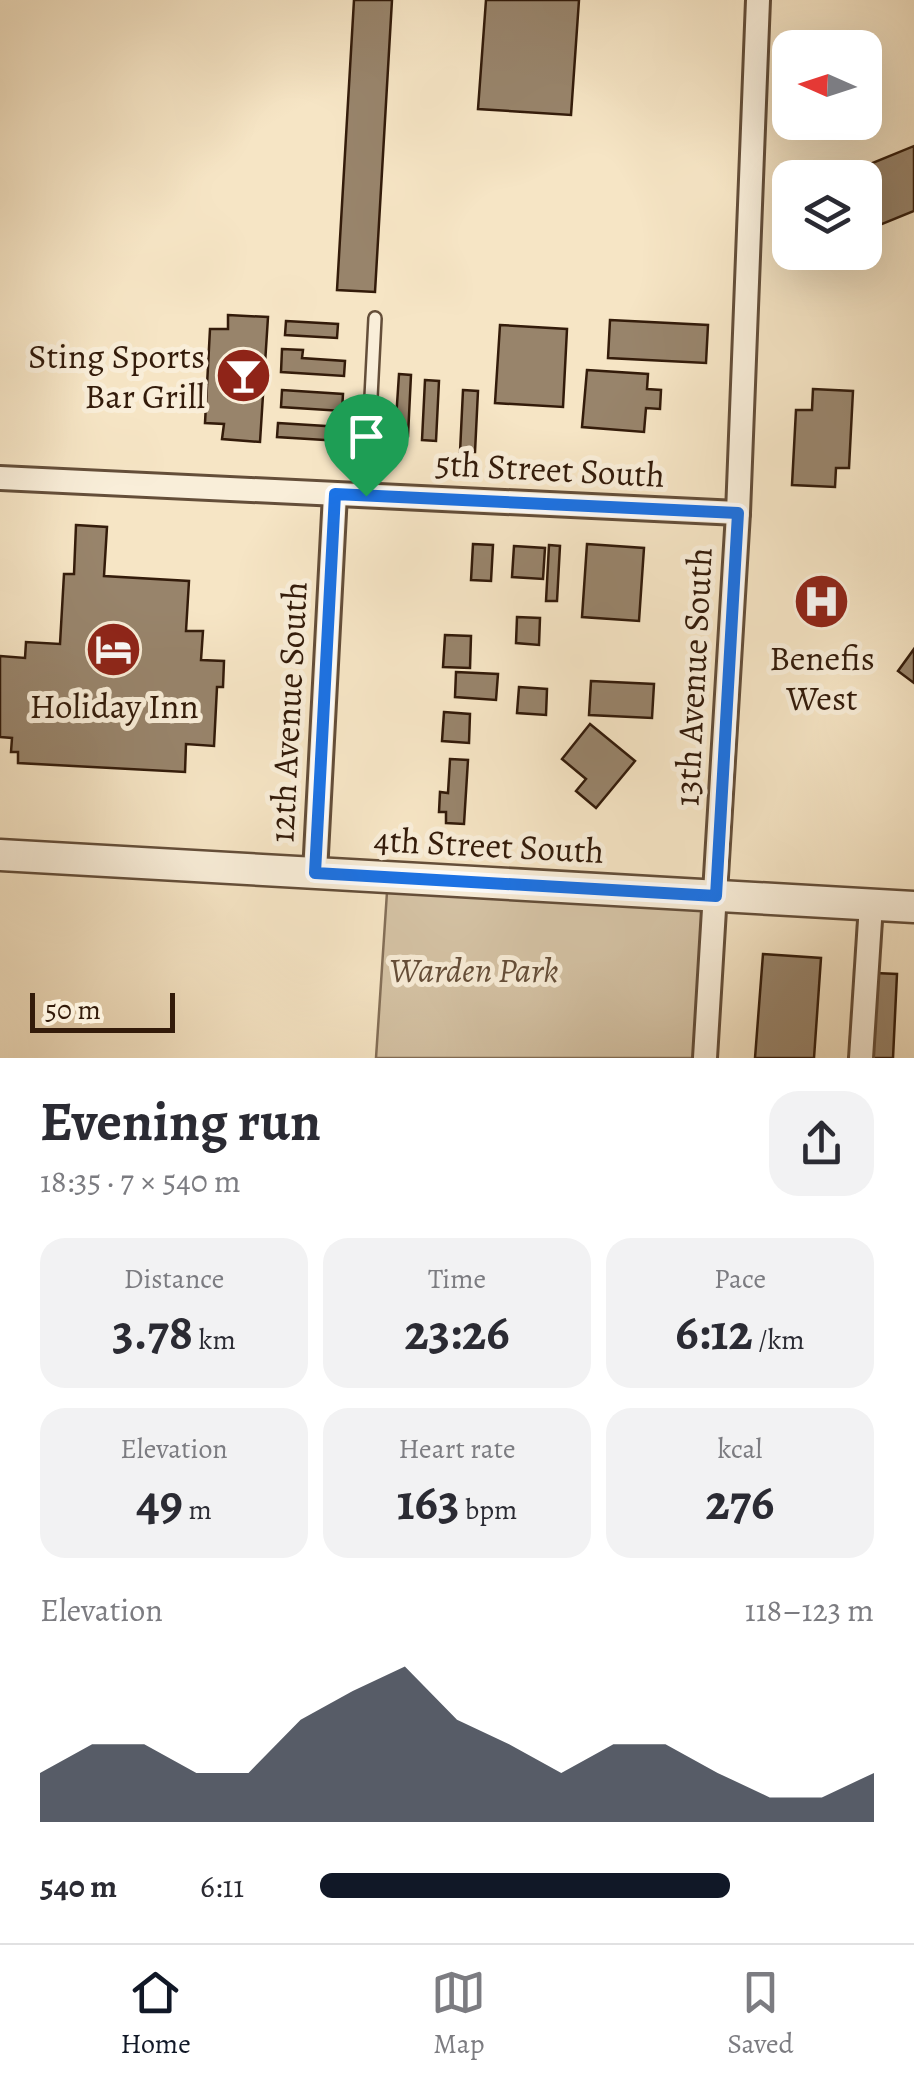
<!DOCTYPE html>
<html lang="en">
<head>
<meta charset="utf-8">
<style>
  body { margin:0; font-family:Alegreya,serif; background:#f2f2f3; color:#2b2b33; height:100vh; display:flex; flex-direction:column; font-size:38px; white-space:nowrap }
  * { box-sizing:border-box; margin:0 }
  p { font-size:32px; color:#7c7c81 }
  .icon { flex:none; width:55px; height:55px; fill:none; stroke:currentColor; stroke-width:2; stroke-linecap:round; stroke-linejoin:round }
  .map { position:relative; height:1058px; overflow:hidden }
  .sheet { display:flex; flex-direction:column; background:#fff; flex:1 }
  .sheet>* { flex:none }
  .needle { width:65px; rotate:273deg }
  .controls { position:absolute; left:772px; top:30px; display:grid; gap:20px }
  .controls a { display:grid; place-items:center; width:110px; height:110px; border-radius:20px; background:#fff; box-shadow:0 10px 40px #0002; font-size:50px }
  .scale { position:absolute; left:30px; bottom:25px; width:145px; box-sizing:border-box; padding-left:10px; border:5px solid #331b0a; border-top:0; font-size:28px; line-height:35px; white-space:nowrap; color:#331b0a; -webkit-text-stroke:8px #f9eed9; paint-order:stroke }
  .pin { position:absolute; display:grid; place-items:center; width:85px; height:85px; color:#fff; margin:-102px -42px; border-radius:50% 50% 50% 0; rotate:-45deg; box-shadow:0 0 10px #0007 }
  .pin .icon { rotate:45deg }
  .round { display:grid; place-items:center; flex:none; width:105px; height:105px; border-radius:30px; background:#f2f2f3 }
  .head { display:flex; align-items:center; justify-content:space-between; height:170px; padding:0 40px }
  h1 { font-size:55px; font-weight:600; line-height:75px }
  .figures { display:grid; grid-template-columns:repeat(3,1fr); gap:15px; height:170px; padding:10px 40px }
  .figures div { display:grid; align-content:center; border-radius:25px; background:#f2f2f3; text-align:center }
  .figures b { font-size:50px; font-weight:600 }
  .figures small { font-size:28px; font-weight:400 }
  .figures p { font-size:28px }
  .chart { height:280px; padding:20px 40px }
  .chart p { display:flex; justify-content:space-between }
  .chart svg { width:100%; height:180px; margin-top:10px; fill:#111827; opacity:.7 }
  ul { padding:0 40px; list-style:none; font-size:32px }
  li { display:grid; grid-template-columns:160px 120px 1fr; align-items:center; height:75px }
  li i { height:25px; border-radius:12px; background:#111827 }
  .dock { display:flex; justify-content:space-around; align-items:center; height:140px; border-top:2px solid #e1e1e2; background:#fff; font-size:28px; color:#7c7c81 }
  .dock a { display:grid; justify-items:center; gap:5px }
  .dock .on { color:#111827 }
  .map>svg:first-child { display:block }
  .green { fill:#d5c3a5; stroke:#846f58; stroke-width:2.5 }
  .building { fill:#98846b; stroke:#331b0a; stroke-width:2.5 }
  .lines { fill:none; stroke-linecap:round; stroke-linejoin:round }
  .service-casing { stroke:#644e39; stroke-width:16 }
  .minor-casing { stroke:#644e39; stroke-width:28 }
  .tertiary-casing { stroke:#644e39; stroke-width:35 }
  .service { stroke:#f9eed9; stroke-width:11 }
  .minor { stroke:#f9eed9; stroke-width:22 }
  .tertiary { stroke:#f9eed9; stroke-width:30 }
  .route-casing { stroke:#fff; stroke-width:20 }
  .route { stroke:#1a73e8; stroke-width:12 }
  .labels { text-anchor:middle; stroke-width:10; stroke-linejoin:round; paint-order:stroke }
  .poi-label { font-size:35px; fill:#331b0a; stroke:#f9eed9 }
  .street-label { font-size:35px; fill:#331b0a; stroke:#f9eed9 }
  .park-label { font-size:35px; font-style:italic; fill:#644d38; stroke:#f9eed9 }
</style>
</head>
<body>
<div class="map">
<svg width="914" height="1058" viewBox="0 0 914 1058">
  <rect width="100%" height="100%" fill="#f6e5c5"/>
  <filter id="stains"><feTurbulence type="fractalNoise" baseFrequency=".002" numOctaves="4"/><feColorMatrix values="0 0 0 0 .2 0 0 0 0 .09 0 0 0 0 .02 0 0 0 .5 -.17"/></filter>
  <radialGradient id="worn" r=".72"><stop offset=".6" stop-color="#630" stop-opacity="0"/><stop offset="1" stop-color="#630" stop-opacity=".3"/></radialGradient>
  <polygon class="green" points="388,877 716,896 705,1058 376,1058"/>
  <g class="building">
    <polygon points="354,0 392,0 375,292 337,290"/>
    <polygon points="486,0 579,0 571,115 478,109"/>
    <polygon points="914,146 914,211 865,231 865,178 836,178"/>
    <polygon points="228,315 268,317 260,442 222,439 224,424 205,423 210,329 228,329"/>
    <polygon points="610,320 708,325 706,363 608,358"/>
    <polygon points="286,321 338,324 337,338 285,335"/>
    <polygon points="500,325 567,329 563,407 495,403"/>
    <polygon points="282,349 303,350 302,358 345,361 344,376 281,372"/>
    <polygon points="587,370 648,374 647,389 661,390 660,409 646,408 644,432 582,427"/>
    <polygon points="399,374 411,375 408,436 395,435"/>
    <polygon points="425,380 439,381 436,441 422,440"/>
    <polygon points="813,389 853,391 849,468 836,468 835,487 792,485 796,410 812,410"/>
    <polygon points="282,390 343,394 342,411 281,407"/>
    <polygon points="463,390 478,391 475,452 460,452"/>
    <polygon points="278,423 341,427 340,441 277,437"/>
    <polygon points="76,525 107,527 104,576 189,581 186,631 203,631 201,660 224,661 223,687 217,687 214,746 186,744 185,772 18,763 18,752 11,752 12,738 0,737 0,656 25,658 26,642 60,644 64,574 74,574"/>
    <polygon points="473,544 493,545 491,581 471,580"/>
    <polygon points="587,544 644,548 639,621 582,617"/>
    <polygon points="549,545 560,546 557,601 546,601"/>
    <polygon points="514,546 545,548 543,579 512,577"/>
    <polygon points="517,617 540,618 539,645 516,643"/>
    <polygon points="445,635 471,636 470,668 443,667"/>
    <polygon points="914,649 914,683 898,671"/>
    <polygon points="456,672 498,674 496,700 455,697"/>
    <polygon points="591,681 654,684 652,718 589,715"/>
    <polygon points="519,687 547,689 546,715 517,713"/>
    <polygon points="444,712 470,714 469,743 442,741"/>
    <polygon points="590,724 635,761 596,808 576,791 586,779 562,759"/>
    <polygon points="450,759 468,760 464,824 446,823 446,812 439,812 440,792 448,793"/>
    <polygon points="763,954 821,958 814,1058 755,1058"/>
    <polygon points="875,973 897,974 893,1058 871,1058"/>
  </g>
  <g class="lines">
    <defs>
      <polyline id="service" points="366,496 375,318"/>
      <g id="minor">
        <polyline points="0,478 738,513"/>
        <polyline points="315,873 335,494"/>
        <polyline points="705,1058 738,513 758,0"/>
        <polyline points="861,1058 871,905"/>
      </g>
      <polyline id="tertiary" points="0,855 914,907"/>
    </defs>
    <use href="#service" class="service-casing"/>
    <use href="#minor" class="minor-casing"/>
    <use href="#tertiary" class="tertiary-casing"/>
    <use href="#service" class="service"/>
    <use href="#minor" class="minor"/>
    <use href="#tertiary" class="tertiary"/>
  </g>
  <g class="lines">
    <defs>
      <polygon id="route" points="335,494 738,513 716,896 315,873"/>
    </defs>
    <use href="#route" class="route-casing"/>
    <use href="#route" class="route"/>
  </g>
  <defs>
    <symbol id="bar-disc" viewBox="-11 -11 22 22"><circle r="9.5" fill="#8f2418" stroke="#f9eed9"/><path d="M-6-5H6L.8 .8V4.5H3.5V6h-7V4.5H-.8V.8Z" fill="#fff"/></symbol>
    <symbol id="hospital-disc" viewBox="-11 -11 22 22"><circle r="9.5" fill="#8f2418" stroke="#f9eed9"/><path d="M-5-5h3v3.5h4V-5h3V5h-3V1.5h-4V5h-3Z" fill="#fff"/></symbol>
    <symbol id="hotel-disc" viewBox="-11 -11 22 22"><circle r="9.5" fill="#8f2418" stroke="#f9eed9"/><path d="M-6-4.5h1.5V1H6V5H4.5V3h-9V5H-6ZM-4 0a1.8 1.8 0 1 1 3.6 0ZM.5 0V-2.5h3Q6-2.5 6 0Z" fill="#fff"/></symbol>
  </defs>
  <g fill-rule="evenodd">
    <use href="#bar-disc" x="212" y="344" width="63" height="63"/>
    <use href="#hospital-disc" x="790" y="570" width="63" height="63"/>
    <use href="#hotel-disc" x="82" y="618" width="63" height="63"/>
  </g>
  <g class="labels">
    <g class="poi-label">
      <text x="205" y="368" text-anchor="end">Sting Sports<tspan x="205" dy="40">Bar Grill</tspan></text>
      <text x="822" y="670">Benefis<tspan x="822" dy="40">West</tspan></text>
      <text x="114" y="718">Holiday Inn</text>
    </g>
    <g class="street-label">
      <text transform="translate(550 469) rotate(3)" y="12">5th Street South</text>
      <text transform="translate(693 677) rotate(-87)" y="12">13th Avenue South</text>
      <text transform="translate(288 712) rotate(-87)" y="12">12th Avenue South</text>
      <text transform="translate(489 845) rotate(3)" y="12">4th Street South</text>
    </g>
    <g class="park-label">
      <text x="474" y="982">Warden Park</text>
    </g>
  </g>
  <rect width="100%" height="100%" filter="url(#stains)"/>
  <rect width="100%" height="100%" fill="url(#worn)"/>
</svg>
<div class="controls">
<a><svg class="needle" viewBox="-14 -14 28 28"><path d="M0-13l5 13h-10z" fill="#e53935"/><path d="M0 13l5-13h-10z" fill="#7c7c81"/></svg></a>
<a><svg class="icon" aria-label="layers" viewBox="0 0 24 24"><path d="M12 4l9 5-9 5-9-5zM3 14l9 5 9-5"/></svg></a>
</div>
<div class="scale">50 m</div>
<div class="pin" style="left:366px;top:496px;background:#1e9e55"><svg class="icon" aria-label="arrive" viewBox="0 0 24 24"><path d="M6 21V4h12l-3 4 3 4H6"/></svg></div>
</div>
<section class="sheet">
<div class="head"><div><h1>Evening run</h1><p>18:35 · 7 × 540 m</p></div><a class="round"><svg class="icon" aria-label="share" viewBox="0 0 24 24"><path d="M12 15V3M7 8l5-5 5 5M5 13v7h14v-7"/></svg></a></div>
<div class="figures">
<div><p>Distance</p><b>3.78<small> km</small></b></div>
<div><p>Time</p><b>23:26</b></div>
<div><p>Pace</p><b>6:12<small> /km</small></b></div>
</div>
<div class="figures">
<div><p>Elevation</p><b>49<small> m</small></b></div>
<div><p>Heart rate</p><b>163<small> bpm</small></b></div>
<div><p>kcal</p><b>276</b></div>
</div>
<div class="chart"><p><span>Elevation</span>118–123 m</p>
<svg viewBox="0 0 160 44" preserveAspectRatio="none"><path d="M0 44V32L10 25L20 25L30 32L40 32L50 19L60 12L70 6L80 19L90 25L100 32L110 25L120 25L130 32L140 38L150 38L160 32V44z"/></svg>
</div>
<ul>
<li><b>540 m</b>6:11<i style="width:74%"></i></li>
</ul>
</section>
<nav class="dock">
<a class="on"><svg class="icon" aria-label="home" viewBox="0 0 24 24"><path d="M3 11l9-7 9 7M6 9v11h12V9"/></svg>Home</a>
<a><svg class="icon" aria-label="map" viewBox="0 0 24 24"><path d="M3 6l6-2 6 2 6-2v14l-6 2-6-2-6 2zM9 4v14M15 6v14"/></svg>Map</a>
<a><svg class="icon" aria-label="saved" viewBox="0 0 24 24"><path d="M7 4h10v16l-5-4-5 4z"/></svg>Saved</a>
</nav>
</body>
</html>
